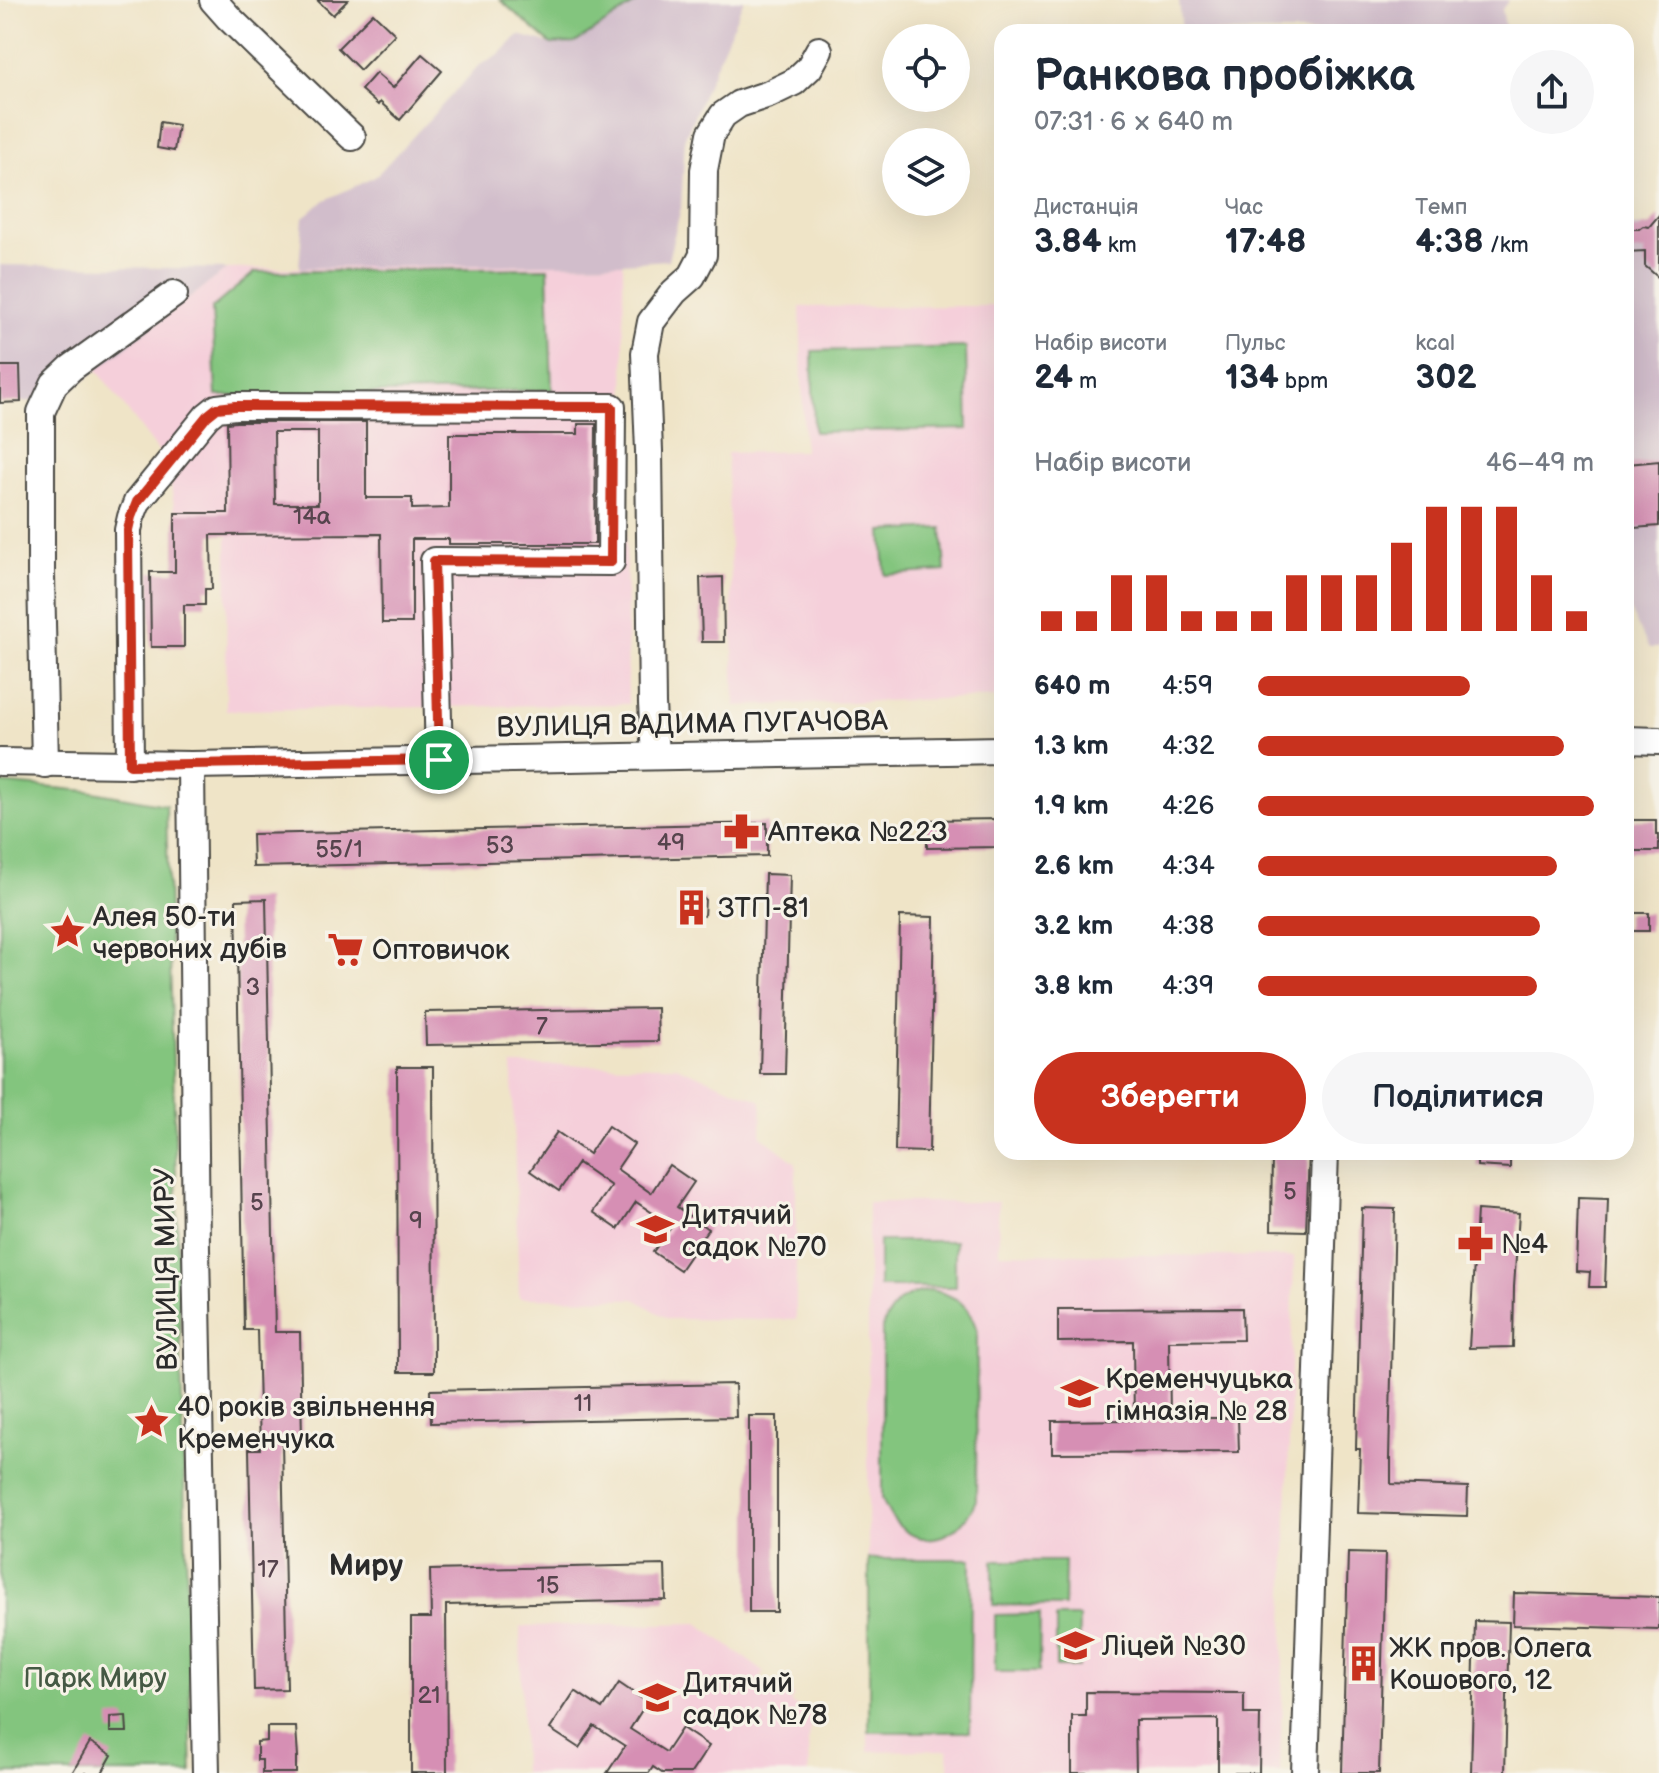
<!DOCTYPE html>
<html lang="uk">
<head>
<meta charset="utf-8">
<style>
  body { margin:0; font-family:"Balsamiq Sans",sans-serif; background:#f6f6f7; color:#1f2937; height:100vh; display:flex; flex-direction:column; font-size:30px; white-space:nowrap }
  * { box-sizing:border-box; margin:0 }
  p { font-size:26px; color:#747a83 }
  .icon { flex:none; width:44px; height:44px; fill:none; stroke:currentColor; stroke-width:2; stroke-linecap:round; stroke-linejoin:round }
  .map { position:relative; flex:1; overflow:hidden }
  .details { position:absolute; left:994px; top:24px; width:640px; height:1136px; display:flex; flex-direction:column; background:#fff; border-radius:24px; box-shadow:0 8px 32px #0002 }
  .details>* { flex:none }
  .buttons { position:absolute; left:882px; top:24px; display:grid; gap:16px }
  .buttons a { display:grid; place-items:center; width:88px; height:88px; border-radius:50%; background:#fff; box-shadow:0 8px 32px #0002; font-size:40px }
  .pin { position:absolute; display:grid; place-items:center; width:68px; height:68px; color:#fff; margin:-34px; border:4px solid #fff; border-radius:50%; box-shadow:0 2px 8px #0007 }
  .round { display:grid; place-items:center; flex:none; width:84px; height:84px; border-radius:42px; background:#f6f6f7 }
  .head { display:flex; align-items:center; justify-content:space-between; height:136px; padding:0 40px }
  h1 { font-size:44px; font-weight:700; line-height:60px }
  .metrics { display:grid; grid-template-columns:repeat(3,1fr); gap:12px; height:136px; padding:8px 40px }
  .metrics div { display:grid; align-content:center }
  .metrics b { font-size:34px; font-weight:700 }
  .metrics small { font-size:22px; font-weight:400 }
  .metrics p { font-size:22px }
  .chart { height:224px; padding:16px 40px }
  .chart p { display:flex; justify-content:space-between }
  .chart svg { width:100%; height:144px; margin-top:8px; stroke:#c8321e; stroke-width:6 }
  .cta { display:flex; gap:16px; margin-top:auto; padding:16px 40px }
  .cta a { flex:1; height:92px; border-radius:48px; background:#c8321e; color:#fff; font-size:32px; font-weight:700; line-height:92px; text-align:center }
  .cta a+a { background:#f6f6f7; color:#1f2937 }
  ul { padding:0 40px; list-style:none; font-size:26px }
  li { display:grid; grid-template-columns:128px 96px 1fr; align-items:center; height:60px }
  li i { height:20px; border-radius:10px; background:#c8321e }
  .map>svg:first-child { display:block }
  .built { fill:#f5cfda }
  .industrial { fill:#d1bdcb }
  .green { fill:#83c57e; stroke:#577854; stroke-width:2 }
  .building { fill:#d68fb4; fill-rule:evenodd }
  .lines { fill:none; stroke-linecap:round; stroke-linejoin:round }
  .minor-casing { stroke:#484742; stroke-width:30 }
  .minor { stroke:#fff; stroke-width:26 }
  .route-casing { stroke:#fff; stroke-width:16 }
  .route { stroke:#c8321e; stroke-width:10 }
  .labels { text-anchor:middle; stroke-width:6; stroke-linejoin:round; paint-order:stroke }
  .number-label { font-size:24px; fill:#56444d }
  .street-label { font-size:28px; fill:#2b2b2b; stroke:#f7f3e8 }
  .poi-label { font-size:28px; fill:#2b2b2b; stroke:#f7f3e8; text-anchor:start }
  .park-label { font-size:28px; fill:#455944; stroke:#f7f3e8 }
  .neighbourhood-label { font-size:30px; font-weight:bold; fill:#2b2b2b; stroke:#f7f3e8 }
</style>
</head>
<body>
<div class="map">
<svg width="1659" height="1773" viewBox="0 0 1659 1773">
  <rect width="100%" height="100%" fill="#f7f3e8"/>
  <filter id="ink" filterUnits="userSpaceOnUse"><feTurbulence type="fractalNoise" baseFrequency=".0125" numOctaves="2"/><feDisplacementMap in="SourceGraphic" scale="16" xChannelSelector="R" yChannelSelector="G"/><feConvolveMatrix kernelMatrix="1 2 1 2 8 2 1 2 1" color-interpolation-filters="sRGB"/></filter>
  <filter id="wash" filterUnits="userSpaceOnUse"><feTurbulence type="fractalNoise" baseFrequency=".006" numOctaves="4" result="noise"/><feDisplacementMap in="SourceGraphic" scale="32" xChannelSelector="R" yChannelSelector="G"/><feGaussianBlur stdDeviation="1.8" result="paint"/><feColorMatrix in="noise" values="0 0 0 0 0 0 0 0 0 0 0 0 0 0 0 0 0 1.4 0 .05"/><feComposite in="paint" operator="in"/></filter>
  <g filter="url(#wash)">
    <rect width="100%" height="100%" fill="#efe4c7"/>
    <g class="built">
      <polygon points="623,263 628,704 226,710 227,527 211,513 175,513 168,464 97,370 227,269"/>
      <polygon points="1002,306 1002,697 735,706 727,453 804,451 800,307"/>
      <polygon points="512,1065 676,1066 762,1101 761,1136 796,1163 796,1320 668,1319 635,1299 519,1298"/>
      <polygon points="868,1202 998,1202 999,1253 1294,1257 1280,1773 949,1773 948,1750 868,1751"/>
      <polygon points="698,1623 764,1672 760,1680 774,1689 778,1683 794,1695 790,1702 803,1711 808,1705 815,1711 808,1742 809,1773 523,1773 520,1627"/>
    </g>
    <g class="industrial">
      <polygon points="641,0 744,0 685,137 681,208 668,260 623,263 299,268 303,217 325,200 375,177 480,65 499,55 519,35 551,44 575,43"/>
      <polygon points="1179,0 1509,0 1502,9 1506,32 1182,32"/>
      <polygon points="1659,226 1659,648 1649,648 1626,603 1626,227"/>
      <polygon points="0,265 227,269 61,398 21,402 20,366 0,366"/>
    </g>
    <g class="green">
      <polygon points="500,0 641,0 575,43 551,44"/>
      <polygon points="548,268 552,390 216,396 212,308 255,272"/>
      <polygon points="966,347 968,429 814,432 812,351"/>
      <polygon points="942,528 945,571 885,575 882,531"/>
      <polygon points="0,783 88,791 166,805 192,1773 0,1773"/>
      <rect x="879" y="1241" width="76" height="46"/>
      <path d="M931 1290C958 1296 968 1304 977 1330L976 1500C955 1552 900 1551 882 1498V1328C893 1302 903 1294 931 1290Z"/>
      <polygon points="869,1559 971,1559 970,1732 869,1732"/>
      <polygon points="993,1561 1065,1561 1064,1606 993,1605"/>
      <polygon points="1040,1614 1039,1672 995,1672 995,1615"/>
      <polygon points="1056,1617 1079,1617 1078,1667 1056,1667"/>
    </g>
    <g id="blocks">
      <g class="building">
        <polygon points="317,0 348,0 333,15"/>
        <polygon points="373,13 395,34 360,70 338,48"/>
        <polygon points="422,54 442,71 400,120 380,102 378,105 361,90 376,73 393,88"/>
        <polygon points="160,122 178,125 174,151 157,148"/>
        <polygon points="1659,215 1659,278 1645,266 1645,251 1626,252 1626,229 1639,229 1643,226 1649,227"/>
        <polygon points="0,366 20,366 21,402 0,403"/>
        <path d="M236 422H366V498H412V509L449 508V434H578V424H596L595 544H449V539H412V623H382L381 534 211 535 212 589H205V605H184V647H151L150 572H175V513H228L227 423ZM274 432H318V504H275Z"/>
        <polygon points="1659,461 1659,526 1634,528 1628,464"/>
        <polygon points="723,577 724,642 702,642 700,578"/>
        <polygon points="1002,819 1002,847 927,848 927,820"/>
        <polygon points="1626,820 1656,820 1656,835 1659,835 1659,851 1626,851"/>
        <polygon points="767,823 767,856 253,867 252,834"/>
        <polygon points="765,874 790,875 785,1074 760,1074"/>
        <polygon points="681,897 705,899 704,916 680,914"/>
        <polygon points="266,899 275,1332 300,1332 302,1441 282,1441 287,1689 254,1690 249,1449 260,1449 257,1330 244,1330 236,900"/>
        <rect x="1626" y="913" width="23" height="18"/>
        <polygon points="900,916 934,917 929,1152 895,1151"/>
        <polygon points="657,1008 658,1041 426,1045 425,1012"/>
        <polygon points="397,1067 433,1067 434,1372 398,1372"/>
        <polygon points="608,1126 634,1144 617,1169 651,1193 669,1165 694,1182 677,1207 708,1229 680,1270 653,1252 672,1226 636,1202 618,1229 593,1212 611,1186 578,1163 559,1191 530,1171 557,1132 589,1154"/>
        <polygon points="1272,1152 1309,1152 1306,1231 1271,1230"/>
        <polygon points="1477,1152 1510,1152 1510,1168 1477,1166"/>
        <polygon points="1578,1198 1608,1199 1605,1287 1589,1287 1590,1272 1576,1271"/>
        <polygon points="1362,1208 1395,1209 1389,1459 1391,1459 1391,1484 1468,1487 1467,1516 1358,1513 1360,1449 1356,1449"/>
        <polygon points="1477,1210 1519,1213 1514,1287 1513,1347 1469,1348"/>
        <polygon points="1242,1308 1243,1340 1169,1341 1170,1418 1238,1418 1239,1452 1052,1453 1052,1421 1134,1420 1133,1341 1058,1342 1058,1309"/>
        <polygon points="735,1384 736,1417 431,1423 430,1390"/>
        <rect x="749" y="1416" width="28" height="196"/>
        <polygon points="1348,1552 1385,1553 1379,1773 1342,1773"/>
        <polygon points="665,1565 666,1600 446,1605 447,1773 411,1773 411,1618 431,1618 430,1570"/>
        <polygon points="1514,1593 1659,1597 1659,1629 1513,1625"/>
        <polygon points="1475,1621 1509,1622 1505,1773 1471,1773"/>
        <polygon points="619,1683 647,1702 630,1729 666,1752 682,1728 709,1746 691,1773 662,1773 653,1767 649,1773 607,1773 625,1746 594,1726 579,1748 550,1729 575,1691 602,1709"/>
        <polygon points="1086,1692 1244,1693 1244,1714 1260,1714 1259,1773 1218,1773 1218,1719 1135,1720 1136,1773 1072,1773 1072,1716 1086,1716"/>
        <polygon points="126,1716 127,1732 110,1732 110,1717"/>
        <polygon points="267,1727 296,1727 298,1757 296,1757 296,1773 262,1773 262,1760 257,1760 257,1742 267,1741"/>
        <polygon points="90,1742 112,1755 102,1773 72,1773"/>
      </g>
    </g>
  </g>
  <g filter="url(#ink)">
    <use href="#blocks" fill-opacity="0" stroke="#484742" stroke-width="2"/>
    <g class="lines">
      <defs>
        <g id="minor">
          <polyline points="213,0 229,18 352,137"/>
          <polyline points="1626,740 1659,741"/>
          <polyline points="655,756 652,704 649,451 645,353 651,322 674,292 692,276 703,255 704,170 711,134 723,115 739,104 769,94 794,82 809,68 819,50"/>
          <polyline points="0,762 191,765 1002,750"/>
          <polyline points="45,764 41,575 41,412 54,384 71,368 174,294"/>
          <polyline points="130,765 128,530 131,517 137,502 207,416 217,408 235,406 612,407 611,562 434,561 439,760"/>
          <polyline points="191,765 196,1249 206,1773"/>
          <polyline points="1305,1773 1325,1152"/>
        </g>
      </defs>
      <use href="#minor" class="minor-casing"/>
      <use href="#minor" class="minor"/>
    </g>
  </g>
  <g class="lines" filter="url(#ink)">
    <defs>
      <polygon id="route" points="235,406 612,407 611,562 434,561 439,760 130,765 128,530 131,517 137,502 207,416 217,408"/>
    </defs>
    <use href="#route" class="route-casing"/>
    <use href="#route" class="route"/>
  </g>
  <defs>
    <symbol id="pharmacy-bare" viewBox="-9 -9 18 18"><path d="M-2-6h4v4h4v4h-4v4h-4v-4h-4v-4h4Z" fill="#c8321e" stroke="#f7f3e8" stroke-width="2.5" paint-order="stroke"/></symbol>
    <symbol id="building-bare" viewBox="-9 -9 18 18"><path d="M-4-6H4V6H1V3H-1V6H-4ZM-2.5-4.3h1.7v1.8h-1.7ZM.8-4.3h1.7v1.8H.8ZM-2.5-1h1.7V.8h-1.7ZM.8-1h1.7V.8H.8Z" fill="#c8321e" stroke="#f7f3e8" stroke-width="2.5" paint-order="stroke"/></symbol>
    <symbol id="sight-bare" viewBox="-9 -9 18 18"><path d="M0-6L1.8-2.2L6-1.7L2.9 1.2L3.7 5.4L0 3.3L-3.7 5.4L-2.9 1.2L-6-1.7L-1.8-2.2Z" fill="#c8321e" stroke="#f7f3e8" stroke-width="2.5" paint-order="stroke"/></symbol>
    <symbol id="supermarket-bare" viewBox="-9 -9 18 18"><path d="M-6-5.5h2.5l.6 2H6L4.5 2H-2.5L-4.4-4H-6ZM-1.5 3.2a1.3 1.3 0 1 0 .1 0ZM3 3.2a1.3 1.3 0 1 0 .1 0Z" fill="#c8321e" stroke="#f7f3e8" stroke-width="2.5" paint-order="stroke"/></symbol>
    <symbol id="school-bare" viewBox="-9 -9 18 18"><path d="M0-5L7-2L0 1L-7-2ZM-4 1L0 2.5L4 1V4Q0 6-4 4Z" fill="#c8321e" stroke="#f7f3e8" stroke-width="2.5" paint-order="stroke"/></symbol>
  </defs>
  <g fill-rule="evenodd">
    <use href="#pharmacy-bare" x="716" y="806" width="51" height="51"/>
    <use href="#building-bare" x="666" y="882" width="51" height="51"/>
    <use href="#sight-bare" x="42" y="906" width="51" height="51"/>
    <use href="#supermarket-bare" x="320" y="924" width="51" height="51"/>
    <use href="#school-bare" x="630" y="1204" width="51" height="51"/>
    <use href="#pharmacy-bare" x="1450" y="1218" width="51" height="51"/>
    <use href="#school-bare" x="1054" y="1368" width="51" height="51"/>
    <use href="#sight-bare" x="126" y="1396" width="51" height="51"/>
    <use href="#school-bare" x="1050" y="1620" width="51" height="51"/>
    <use href="#building-bare" x="1338" y="1638" width="51" height="51"/>
    <use href="#school-bare" x="632" y="1672" width="51" height="51"/>
  </g>
  <g class="labels">
    <g class="number-label">
      <text x="312" y="524">14а</text>
      <text x="671" y="850">49</text>
      <text x="500" y="853">53</text>
      <text x="339" y="857">55/1</text>
      <text x="253" y="995">3</text>
      <text x="542" y="1034">7</text>
      <text x="1290" y="1199">5</text>
      <text x="257" y="1210">5</text>
      <text x="416" y="1228">9</text>
      <text x="583" y="1411">11</text>
      <text x="268" y="1577">17</text>
      <text x="548" y="1593">15</text>
      <text x="429" y="1703">21</text>
    </g>
    <g class="street-label">
      <text transform="translate(692 723) rotate(-1)" y="10">ВУЛИЦЯ ВАДИМА ПУГАЧОВА</text>
      <text transform="translate(165 1269) rotate(-91)" y="10">ВУЛИЦЯ МИРУ</text>
    </g>
    <g class="poi-label">
      <text x="768" y="841">Аптека №223</text>
      <text x="718" y="917">ЗТП-81</text>
      <text x="93" y="926">Алея 50-ти<tspan x="93" dy="32">червоних дубів</tspan></text>
      <text x="372" y="959">Оптовичок</text>
      <text x="682" y="1224">Дитячий<tspan x="682" dy="32">садок №70</tspan></text>
      <text x="1501" y="1253">№4</text>
      <text x="1105" y="1388">Кременчуцька<tspan x="1105" dy="32">гімназія № 28</tspan></text>
      <text x="177" y="1416">40 рокiв звiльнення<tspan x="177" dy="32">Кременчука</tspan></text>
      <text x="1102" y="1655">Ліцей №30</text>
      <text x="1389" y="1657">ЖК пров. Олега<tspan x="1389" dy="32">Кошового, 12</tspan></text>
      <text x="683" y="1692">Дитячий<tspan x="683" dy="32">садок №78</tspan></text>
    </g>
    <g class="park-label">
      <text x="95" y="1687">Парк Миру</text>
    </g>
    <g class="neighbourhood-label">
      <text x="366" y="1575">Миру</text>
    </g>
  </g>
</svg>
<div class="buttons">
<a><svg class="icon" aria-label="locate" viewBox="0 0 24 24"><circle cx="12" cy="12" r="6"/><path d="M12 2v4M12 18v4M2 12h4M18 12h4"/></svg></a>
<a><svg class="icon" aria-label="layers" viewBox="0 0 24 24"><path d="M12 4l9 5-9 5-9-5zM3 14l9 5 9-5"/></svg></a>
</div>
<div class="pin" style="left:439px;top:760px;background:#1e9e55"><svg class="icon" aria-label="arrive" viewBox="0 0 24 24"><path d="M6 21V4h12l-3 4 3 4H6"/></svg></div>
<section class="details">
<div class="head"><div><h1>Ранкова пробіжка</h1><p>07:31 · 6 × 640 m</p></div><a class="round"><svg class="icon" aria-label="share" viewBox="0 0 24 24"><path d="M12 15V3M7 8l5-5 5 5M5 13v7h14v-7"/></svg></a></div>
<div class="metrics">
<div><p>Дистанція</p><b>3.84<small> km</small></b></div>
<div><p>Час</p><b>17:48</b></div>
<div><p>Темп</p><b>4:38<small> /km</small></b></div>
</div>
<div class="metrics">
<div><p>Набір висоти</p><b>24<small> m</small></b></div>
<div><p>Пульс</p><b>134<small> bpm</small></b></div>
<div><p>kcal</p><b>302</b></div>
</div>
<div class="chart"><p><span>Набір висоти</span>46–49 m</p>
<svg viewBox="0 0 160 44" preserveAspectRatio="none"><path d="M5 44V38M15 44V38M25 44V27M35 44V27M45 44V38M55 44V38M65 44V38M75 44V27M85 44V27M95 44V27M105 44V17M115 44V6M125 44V6M135 44V6M145 44V27M155 44V38"/></svg>
</div>
<ul>
<li><b>640 m</b>4:59<i style="width:63%"></i></li>
<li><b>1.3 km</b>4:32<i style="width:91%"></i></li>
<li><b>1.9 km</b>4:26<i style="width:100%"></i></li>
<li><b>2.6 km</b>4:34<i style="width:89%"></i></li>
<li><b>3.2 km</b>4:38<i style="width:84%"></i></li>
<li><b>3.8 km</b>4:39<i style="width:83%"></i></li>
</ul>
<div class="cta"><a>Зберегти</a><a>Поділитися</a></div>
</section>
</div>
</body>
</html>
